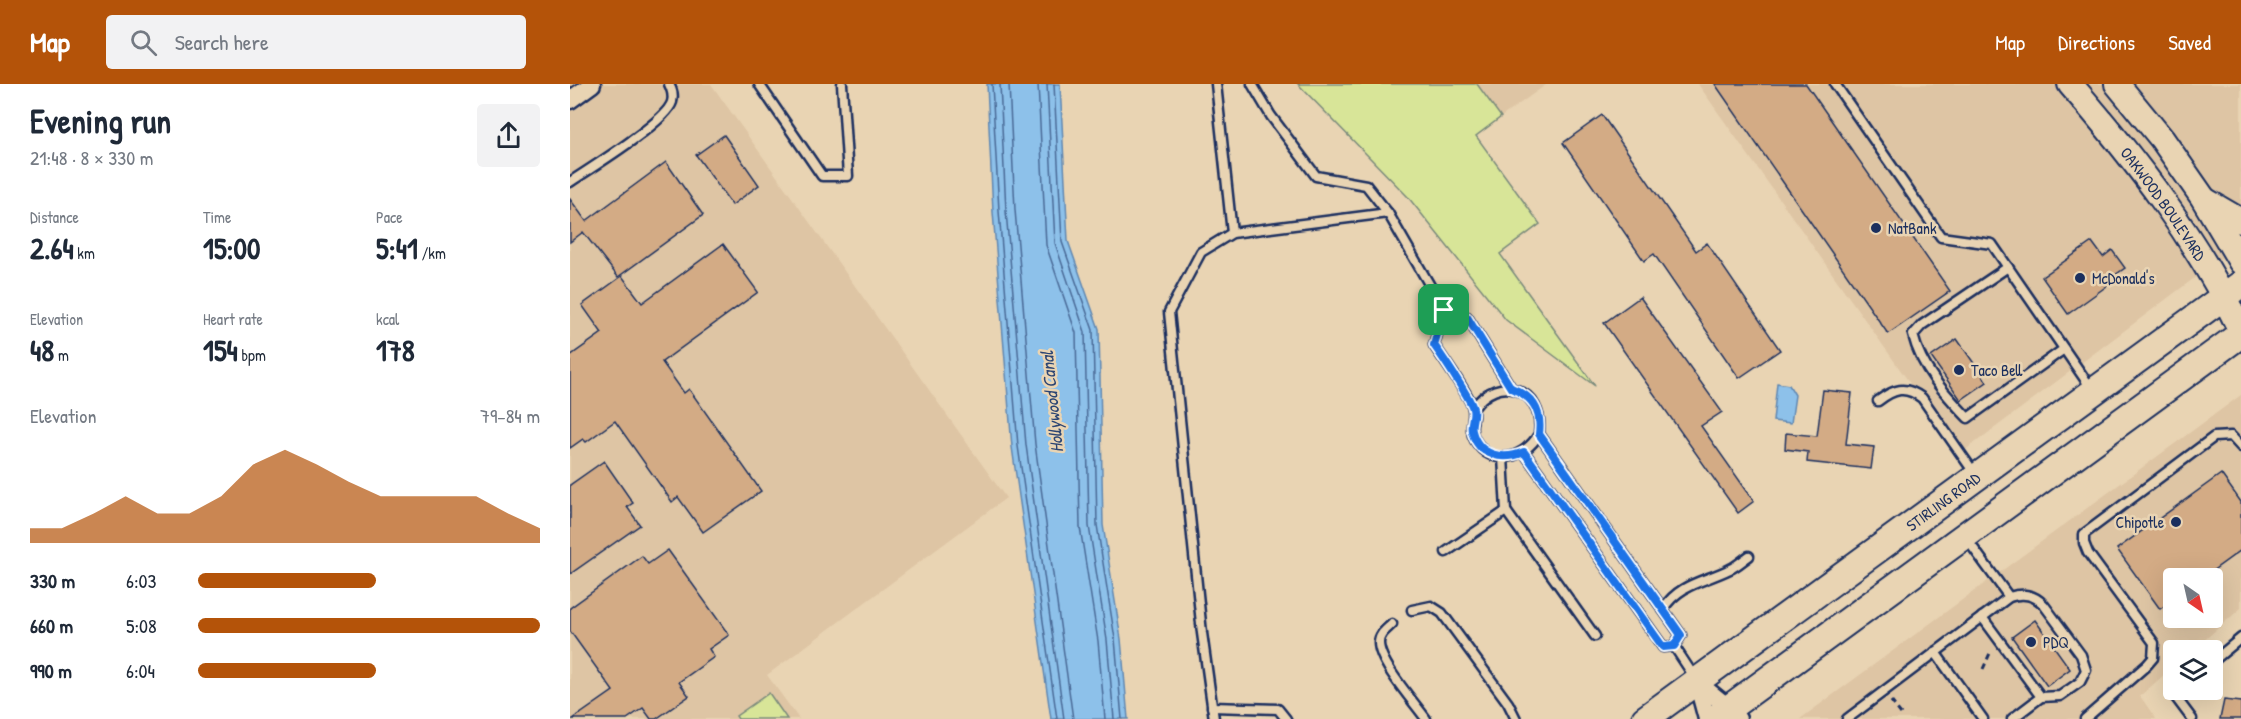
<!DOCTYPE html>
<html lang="en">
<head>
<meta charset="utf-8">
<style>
  body { margin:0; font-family:"Patrick Hand",sans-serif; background:#f2f2f3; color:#1f2937; height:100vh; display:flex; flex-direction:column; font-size:22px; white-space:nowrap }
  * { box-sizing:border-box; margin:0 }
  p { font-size:20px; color:#747a83 }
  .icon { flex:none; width:33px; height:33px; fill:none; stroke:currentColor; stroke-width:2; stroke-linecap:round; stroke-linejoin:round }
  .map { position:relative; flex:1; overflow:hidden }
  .sheet { display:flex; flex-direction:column; background:#fff; width:570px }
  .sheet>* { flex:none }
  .needle { width:39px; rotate:146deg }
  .tools { position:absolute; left:1593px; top:484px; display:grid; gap:12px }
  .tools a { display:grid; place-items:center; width:60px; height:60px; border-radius:6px; background:#fff; box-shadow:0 6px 24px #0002; font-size:30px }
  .pin { position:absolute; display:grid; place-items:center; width:51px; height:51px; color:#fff; margin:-26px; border-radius:12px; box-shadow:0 3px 9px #0006 }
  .round { display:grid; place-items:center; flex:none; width:63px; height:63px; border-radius:6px; background:#f2f2f3 }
  .headline { display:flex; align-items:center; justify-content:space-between; height:102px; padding:0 30px }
  h1 { font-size:33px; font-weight:700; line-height:45px }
  .metrics { display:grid; grid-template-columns:repeat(3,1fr); gap:9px; height:102px; padding:6px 30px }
  .metrics div { display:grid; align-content:center }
  .metrics b { font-size:30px; font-weight:700 }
  .metrics small { font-size:16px; font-weight:400 }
  .metrics p { font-size:16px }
  .chart { height:168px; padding:12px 30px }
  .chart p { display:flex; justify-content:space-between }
  .chart svg { width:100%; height:108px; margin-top:6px; fill:#b45309; opacity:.7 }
  ul { padding:0 30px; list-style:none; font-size:20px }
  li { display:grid; grid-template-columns:96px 72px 1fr; align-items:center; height:45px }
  li i { height:15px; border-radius:8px; background:#b45309 }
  header { display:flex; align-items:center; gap:36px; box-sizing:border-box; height:84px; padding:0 30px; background:#b45309; color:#fff }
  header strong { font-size:28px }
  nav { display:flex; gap:33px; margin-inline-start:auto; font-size:21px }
  .search { width:420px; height:54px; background:#f2f2f3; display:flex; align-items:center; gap:15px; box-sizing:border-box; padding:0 21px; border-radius:6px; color:#747a83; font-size:22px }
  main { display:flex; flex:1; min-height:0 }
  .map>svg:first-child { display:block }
  .built { fill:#dec5a4; fill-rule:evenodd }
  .green { fill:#d8e598; stroke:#7a8a7b; stroke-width:1.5 }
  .water { fill:#8dc1ea; stroke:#5f87b2; stroke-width:1.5 }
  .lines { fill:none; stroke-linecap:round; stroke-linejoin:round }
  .shore { stroke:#496996; stroke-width:1.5 }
  .building { fill:#d3ab85; stroke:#1b2f5e; stroke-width:1.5 }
  .lane-casing { stroke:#1b2f5e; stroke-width:13 }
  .street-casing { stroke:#1b2f5e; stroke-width:21 }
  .secondary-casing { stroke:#1b2f5e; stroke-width:28 }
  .primary-casing { stroke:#1b2f5e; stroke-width:30 }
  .path { stroke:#1b2f5e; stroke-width:3; stroke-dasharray:6 4.5; stroke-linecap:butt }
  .lane { stroke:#e9d4b3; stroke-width:8 }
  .street { stroke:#e9d4b3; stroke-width:16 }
  .secondary { stroke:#e9d4b3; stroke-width:24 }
  .primary { stroke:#e9d4b3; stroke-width:26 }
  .route-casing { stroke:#fff; stroke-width:12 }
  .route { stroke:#1a73e8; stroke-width:8 }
  .poi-dot { fill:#1b2f5e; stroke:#e9d4b3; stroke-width:2 }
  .labels { text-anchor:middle; stroke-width:5; stroke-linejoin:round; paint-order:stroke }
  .street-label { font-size:16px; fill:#1b2f5e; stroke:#e9d4b3 }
  .poi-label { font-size:16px; fill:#1b2f5e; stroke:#e9d4b3; text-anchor:start }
  .water-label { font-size:18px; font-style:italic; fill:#2c4573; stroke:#e9d4b3 }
</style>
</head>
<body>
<header>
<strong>Map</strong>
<div class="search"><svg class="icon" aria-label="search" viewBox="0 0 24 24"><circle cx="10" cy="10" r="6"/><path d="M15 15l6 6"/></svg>Search here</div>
<nav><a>Map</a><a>Directions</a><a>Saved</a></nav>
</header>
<main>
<section class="sheet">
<div class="headline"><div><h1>Evening run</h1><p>21:48 · 8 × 330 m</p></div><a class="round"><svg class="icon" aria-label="share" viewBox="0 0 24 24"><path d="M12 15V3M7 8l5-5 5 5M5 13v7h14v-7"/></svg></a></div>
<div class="metrics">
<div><p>Distance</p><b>2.64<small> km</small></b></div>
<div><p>Time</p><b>15:00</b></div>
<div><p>Pace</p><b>5:41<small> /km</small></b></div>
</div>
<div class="metrics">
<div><p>Elevation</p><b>48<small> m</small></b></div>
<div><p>Heart rate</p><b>154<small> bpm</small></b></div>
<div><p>kcal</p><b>178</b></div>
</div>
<div class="chart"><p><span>Elevation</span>79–84 m</p>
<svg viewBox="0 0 160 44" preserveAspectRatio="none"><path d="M0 44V38L10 38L20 32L30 25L40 32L50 32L60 25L70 12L80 6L90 12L100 19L110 25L120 25L130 25L140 25L150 32L160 38V44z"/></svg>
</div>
<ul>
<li><b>330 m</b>6:03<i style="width:52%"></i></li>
<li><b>660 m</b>5:08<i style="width:100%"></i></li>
<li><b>990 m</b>6:04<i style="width:52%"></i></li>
</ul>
</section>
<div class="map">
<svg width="1671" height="635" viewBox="0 0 1671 635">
  <rect width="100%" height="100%" fill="#e9d4b3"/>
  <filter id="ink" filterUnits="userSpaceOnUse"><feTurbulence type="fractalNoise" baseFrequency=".0167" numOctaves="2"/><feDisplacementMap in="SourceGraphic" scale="12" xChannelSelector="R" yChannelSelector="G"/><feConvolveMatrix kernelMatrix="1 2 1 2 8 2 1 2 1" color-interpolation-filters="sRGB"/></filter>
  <g filter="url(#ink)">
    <g class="built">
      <polygon points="0,0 141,0 436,414 197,591 229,635 0,635"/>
      <polygon points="907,0 977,0 931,33"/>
      <polygon points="1128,0 1671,0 1671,159 1390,370"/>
      <path d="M1671 311V524L1622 567H1604L1603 583 1570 612 1586 635H1230ZM1604 495H1642V534H1604Z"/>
    </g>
    <g class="green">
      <polygon points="728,0 907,0 931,33 906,52 970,140 930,170 1025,302 936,236 838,113"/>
      <polygon points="199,609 217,635 168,635 166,632"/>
    </g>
    <g class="water">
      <polygon points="417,0 490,0 498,157 529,245 533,441 551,555 558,635 481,635 442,363 423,128"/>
      <polygon points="1207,299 1219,301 1225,311 1221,339 1203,337"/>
    </g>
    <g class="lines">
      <g class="shore">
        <polyline points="422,0 429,127 448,362 487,635"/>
        <polyline points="430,0 436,127 456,361 494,635"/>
        <polyline points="439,0 445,126 465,360 503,635"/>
        <polyline points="468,0 476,161 506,249 510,443 528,557 535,635"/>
        <polyline points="477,0 485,159 515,248 519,442 537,556 544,635"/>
        <polyline points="484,0 492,158 523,246 527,441 545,555 552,635"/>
      </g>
    </g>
    <g class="building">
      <polygon points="1145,0 1236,0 1380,207 1318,250"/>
      <polygon points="1032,31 1126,167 1137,159 1210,266 1169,294 1084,170 1074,177 993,59"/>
      <polygon points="154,51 189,101 162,121 126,71"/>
      <polygon points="96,78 133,131 48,193 13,148 0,158 0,115 16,137"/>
      <polygon points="1522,158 1533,173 1542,166 1555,184 1545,191 1548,194 1498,230 1472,193"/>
      <polygon points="153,160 188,208 92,278 114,309 119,305 191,407 133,448 108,413 102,418 45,337 16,358 13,355 0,364 0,272 32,249 12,221 52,192 72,219"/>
      <polygon points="1070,213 1152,328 1131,342 1184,417 1168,429 1034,239"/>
      <polygon points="1387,255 1417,298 1391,316 1361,273"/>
      <polygon points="1253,306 1282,309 1276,360 1304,363 1301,385 1237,378 1238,368 1215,365 1216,349 1247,352"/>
      <polygon points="34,377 63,419 57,423 70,441 0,490 0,401"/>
      <polygon points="1651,390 1671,418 1671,466 1631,495 1604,495 1604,515 1590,525 1547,465"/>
      <polygon points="98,466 159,551 139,565 144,573 109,598 119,612 86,635 81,635 73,624 57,635 3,635 43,607 0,547 0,524 72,472 78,480"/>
      <polygon points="1465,536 1500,585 1477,602 1442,553"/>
      <polygon points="1654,616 1671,618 1671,635 1650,635"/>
    </g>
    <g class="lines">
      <defs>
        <g id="lane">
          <polyline points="189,0 252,92 278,92 272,0"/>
          <polyline points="646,0 662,149"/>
          <polyline points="682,0 701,32 746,92 796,101 818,129"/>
          <polyline points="1265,0 1371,153 1422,160 1521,304"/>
          <path d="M0 98C21 84 96 38 102 18 104 11 102 6 99 0"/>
          <path d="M1438 183 1352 241 1343 251C1351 284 1375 310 1398 334L1494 265"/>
          <path d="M1308 317C1324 305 1335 301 1352 314L1405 390"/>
          <path d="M903 325C928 287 975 305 969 350 955 374 922 385 905 356 898 343 905 336 903 325 902 315 871 272 864 261L874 226 897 233 941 304"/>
          <polyline points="954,368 1093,563 1104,562 1111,551 969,350"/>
          <polyline points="933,373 936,427 1025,552"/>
          <polyline points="876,468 936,427"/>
          <path d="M1093 525C1110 499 1134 498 1160 485 1167 482 1173 476 1179 472"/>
          <polyline points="842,526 861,522 872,529 938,619 946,635"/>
          <path d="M1412 533 1471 613 1490 612 1510 598 1516 586 1511 571 1474 521C1464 510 1453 509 1439 513"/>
          <path d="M822 540C816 546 809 550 809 559 809 579 844 618 856 635"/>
          <polyline points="1104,562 1125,594"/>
          <polyline points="1365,568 1413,635"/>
          <polyline points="1642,578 1671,554"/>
          <polyline points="1610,606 1604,611 1622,635"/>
          <polyline points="642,623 708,625 716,635"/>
          <polyline points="644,635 632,549 599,228 631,168 662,149 818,129 874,226"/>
          <polyline points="1277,635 1439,513 1396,454"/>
          <polyline points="1442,635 1471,613"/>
          <polyline points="1515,635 1577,581 1583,574 1584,559 1518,469 1514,459 1514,450 1644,353 1661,352 1671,363"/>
        </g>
        <g id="street">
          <polyline points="0,16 22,0"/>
          <polyline points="1127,598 1159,624 1168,635"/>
          <polyline points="1127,598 1137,635"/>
        </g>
        <g id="secondary">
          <path id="s1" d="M1500 0C1565 75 1629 158 1671 247"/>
          <polyline points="1547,0 1592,55 1633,114 1671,178"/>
          <polyline points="1635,116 1671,137"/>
        </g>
        <g id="primary">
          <path id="s2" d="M1075 635 1671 200"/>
          <polyline points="1144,635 1671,250"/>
        </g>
      </defs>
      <use href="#lane" class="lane-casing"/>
      <use href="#street" class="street-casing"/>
      <use href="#secondary" class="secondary-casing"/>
      <use href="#primary" class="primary-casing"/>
      <g class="path">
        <polyline points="1413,585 1421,567"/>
        <polyline points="1321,617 1331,630"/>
      </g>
      <use href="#lane" class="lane"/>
      <use href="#street" class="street"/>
      <use href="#secondary" class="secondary"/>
      <use href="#primary" class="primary"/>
    </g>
  </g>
  <g class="lines" filter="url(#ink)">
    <defs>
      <path id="route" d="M874 226 897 233 941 304C963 312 972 327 969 350L1111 551 1104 562 1093 563 954 368C933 377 908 372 902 347 900 339 905 332 903 325 902 317 871 271 864 261Z"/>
    </defs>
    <use href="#route" class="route-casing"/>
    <use href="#route" class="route"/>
  </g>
  <g class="poi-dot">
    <circle cx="1306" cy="144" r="6"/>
    <circle cx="1510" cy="194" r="6"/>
    <circle cx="1389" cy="286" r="6"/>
    <circle cx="1606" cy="438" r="6"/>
    <circle cx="1461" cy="558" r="6"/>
  </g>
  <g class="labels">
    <g class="street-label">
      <text dy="6" stroke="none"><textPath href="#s1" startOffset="152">OAKWOOD BOULEVARD</textPath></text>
      <text dy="6" stroke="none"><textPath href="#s2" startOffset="369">STIRLING ROAD</textPath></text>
    </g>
    <g class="poi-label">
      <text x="1318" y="150">NatBank</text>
      <text x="1522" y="200">McDonald's</text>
      <text x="1401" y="292">Taco Bell</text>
      <text x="1594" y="444" text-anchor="end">Chipotle</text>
      <text x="1473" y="564">PDQ</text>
    </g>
    <g class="water-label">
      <text transform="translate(482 318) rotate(-96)" y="6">Hollywood Canal</text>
    </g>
  </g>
</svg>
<div class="tools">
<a><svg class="needle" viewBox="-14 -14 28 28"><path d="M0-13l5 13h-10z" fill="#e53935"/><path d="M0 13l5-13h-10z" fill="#747a83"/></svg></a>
<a><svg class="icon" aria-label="layers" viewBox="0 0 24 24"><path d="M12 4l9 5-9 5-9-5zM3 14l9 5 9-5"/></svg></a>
</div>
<div class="pin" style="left:874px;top:226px;background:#1e9e55"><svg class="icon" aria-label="arrive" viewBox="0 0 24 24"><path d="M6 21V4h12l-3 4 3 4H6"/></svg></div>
</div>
</main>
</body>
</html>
